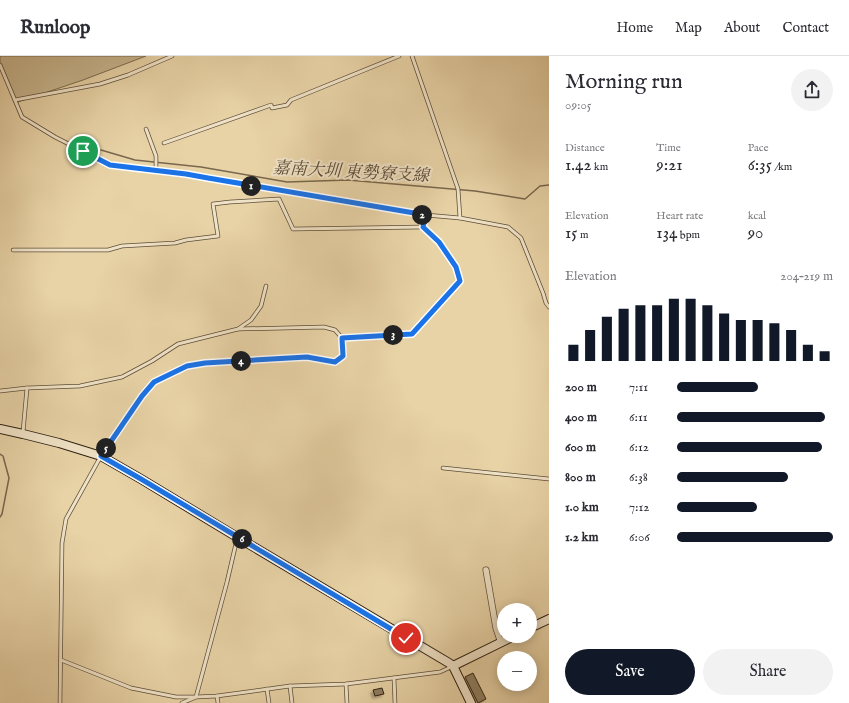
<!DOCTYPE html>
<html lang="en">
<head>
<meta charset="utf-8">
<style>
  body { margin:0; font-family:"IM FELL English","Noto Serif TC",serif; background:#f2f2f3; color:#2b2b33; height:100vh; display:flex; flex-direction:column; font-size:15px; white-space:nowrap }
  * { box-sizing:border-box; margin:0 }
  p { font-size:13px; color:#7c7c81 }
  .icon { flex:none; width:22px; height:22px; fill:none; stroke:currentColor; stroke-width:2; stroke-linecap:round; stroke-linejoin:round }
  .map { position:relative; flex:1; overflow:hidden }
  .side { display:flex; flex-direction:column; background:#fff; width:300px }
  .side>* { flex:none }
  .buttons { position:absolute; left:497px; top:547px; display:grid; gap:8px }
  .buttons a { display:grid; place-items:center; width:40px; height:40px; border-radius:50%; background:#fff; box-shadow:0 2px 10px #0003; font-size:20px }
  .pin { position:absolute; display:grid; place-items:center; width:34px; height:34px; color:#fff; margin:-17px; border:2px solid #fff; border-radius:50%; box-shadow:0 1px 4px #0007 }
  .km { position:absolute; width:20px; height:20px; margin:-10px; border-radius:50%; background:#222; color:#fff; font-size:11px; line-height:20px; text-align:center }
  .round { display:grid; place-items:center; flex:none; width:42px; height:42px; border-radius:21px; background:#f2f2f3 }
  .overview { display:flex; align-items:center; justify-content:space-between; height:68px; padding:0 16px }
  h1 { font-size:22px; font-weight:600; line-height:30px }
  .metrics { display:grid; grid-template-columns:repeat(3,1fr); gap:6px; height:68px; padding:4px 16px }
  .metrics div { display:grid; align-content:center }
  .metrics b { font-size:17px; font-weight:600 }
  .metrics small { font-size:11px; font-weight:400 }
  .metrics p { font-size:11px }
  .chart { height:112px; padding:8px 16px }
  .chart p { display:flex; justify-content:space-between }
  .chart svg { width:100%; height:72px; margin-top:4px; stroke:#111827; stroke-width:6 }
  .primary-button { display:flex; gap:8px; margin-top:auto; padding:8px 16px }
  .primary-button a { flex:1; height:46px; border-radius:24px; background:#111827; color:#fff; font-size:16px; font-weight:600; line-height:46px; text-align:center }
  .primary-button a+a { background:#f2f2f3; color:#2b2b33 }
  ul { padding:0 16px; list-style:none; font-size:13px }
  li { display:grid; grid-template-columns:64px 48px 1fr; align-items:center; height:30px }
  li i { height:10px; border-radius:5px; background:#111827 }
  header { display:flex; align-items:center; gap:24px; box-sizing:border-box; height:56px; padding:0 20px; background:#fff; border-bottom:1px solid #e1e1e2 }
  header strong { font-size:19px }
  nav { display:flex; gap:22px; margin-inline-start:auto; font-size:14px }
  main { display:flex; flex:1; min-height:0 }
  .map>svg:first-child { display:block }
  .green { fill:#c8b58e; stroke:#7b6b51 }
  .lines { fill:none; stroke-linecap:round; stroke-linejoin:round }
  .stream { stroke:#78674e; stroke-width:1.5 }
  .building { fill:#8f7e60; stroke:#2e2114; filter:url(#shadow) }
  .lane-casing { stroke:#5c4e39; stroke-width:4.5 }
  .street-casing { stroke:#5c4e39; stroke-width:7 }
  .secondary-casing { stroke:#2e2114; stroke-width:10 }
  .lane { stroke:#f0e2c6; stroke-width:3 }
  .street { stroke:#f0e2c6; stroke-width:5.5 }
  .secondary { stroke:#f0e2c6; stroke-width:8 }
  .route-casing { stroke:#fff; stroke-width:8 }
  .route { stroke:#1a73e8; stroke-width:5 }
  .labels { text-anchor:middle; stroke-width:4; stroke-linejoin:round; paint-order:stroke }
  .water-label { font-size:17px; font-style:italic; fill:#594a36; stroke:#f0e2c6 }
</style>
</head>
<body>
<header>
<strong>Runloop</strong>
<nav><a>Home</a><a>Map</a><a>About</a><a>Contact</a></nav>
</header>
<main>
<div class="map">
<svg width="549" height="647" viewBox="0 0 549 647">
  <defs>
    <filter id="shadow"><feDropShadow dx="-2.5" dy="2.5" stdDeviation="1" flood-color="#0004"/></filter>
  </defs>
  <rect width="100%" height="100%" fill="#e8d3a7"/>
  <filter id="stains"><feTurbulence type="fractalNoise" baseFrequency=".005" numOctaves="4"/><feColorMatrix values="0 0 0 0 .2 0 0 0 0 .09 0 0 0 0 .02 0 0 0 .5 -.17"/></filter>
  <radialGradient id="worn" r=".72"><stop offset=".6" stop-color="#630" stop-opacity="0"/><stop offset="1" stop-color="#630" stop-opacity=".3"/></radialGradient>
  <polygon class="green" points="0,0 146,0 83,24 15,47 0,10"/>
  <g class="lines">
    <g class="stream">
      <polyline points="101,94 135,104 201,111 287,126 348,124 475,135 525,143 540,130 549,129"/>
      <polyline points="0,398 3,400 9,422 2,458 0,461"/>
    </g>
  </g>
  <g class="building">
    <polygon points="473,617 486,643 478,647 465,621"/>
    <polygon points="382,632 384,638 375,640 373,634"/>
  </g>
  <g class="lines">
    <defs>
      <g id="lane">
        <polyline points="412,0 458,133 460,162 508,171 521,182 543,237 546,247 549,251"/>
        <polyline points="0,9 22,61 55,81 110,109 186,118 208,122 426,159 460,162"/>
        <polyline points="15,44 100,28 128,19 172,0"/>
        <polyline points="146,73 156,100 156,115"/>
        <polyline points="164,87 271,49 272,52 287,49 291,44 399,0"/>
        <polyline points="13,194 108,194 122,190 175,187 186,184 218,180 213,148 230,146 279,143 293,173 423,171"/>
        <polyline points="342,282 412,278 459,225 456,211 439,186 423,171 426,159"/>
        <polyline points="0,335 27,332 80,330 122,321 152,305 178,288 238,273 251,264 261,250 266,230"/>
        <polyline points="23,376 27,332"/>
        <polyline points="443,412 549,423"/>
        <polyline points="61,604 131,632 176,641 196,641 227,526 237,483"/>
        <polyline points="394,622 395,647"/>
        <polyline points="346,628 347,647"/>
        <polyline points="290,630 292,647"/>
        <polyline points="267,633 269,647"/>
        <polyline points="217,640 218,647"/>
        <polyline points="60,647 62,487 66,463 101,400 142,340 154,326 187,310 205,307 307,301 335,306 343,300 342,282 335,274 324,271 238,273"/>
        <polyline points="182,647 196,641 217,640 290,630 346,628 440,616 451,611"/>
      </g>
      <polyline id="street" points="486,514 496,572 501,587"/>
      <g id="secondary">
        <polyline points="0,373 23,378 59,387 101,400 141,423 237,481 449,607 453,610 471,647"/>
        <polyline points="530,572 549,563"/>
        <polyline points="453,610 514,580"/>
      </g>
    </defs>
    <use href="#lane" class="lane-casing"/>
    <use href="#street" class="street-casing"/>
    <use href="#secondary" class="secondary-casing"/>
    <use href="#lane" class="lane"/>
    <use href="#street" class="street"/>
    <use href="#secondary" class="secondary"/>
  </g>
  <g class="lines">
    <defs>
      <polyline id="route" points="83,95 110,109 186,118 208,122 426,159 423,171 439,186 456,211 460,225 412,278 342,282 343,300 335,306 307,301 205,307 187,310 154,326 142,340 101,400 141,423 406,582"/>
    </defs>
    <use href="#route" class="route-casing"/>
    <use href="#route" class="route"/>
  </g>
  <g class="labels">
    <g class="water-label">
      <text transform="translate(351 115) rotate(3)" y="6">嘉南大圳 東勢寮支線</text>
    </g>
  </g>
  <rect width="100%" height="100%" filter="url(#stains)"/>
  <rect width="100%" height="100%" fill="url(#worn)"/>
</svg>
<div class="buttons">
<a>+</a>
<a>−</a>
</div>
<div class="pin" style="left:83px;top:95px;background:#1e9e55"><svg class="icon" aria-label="arrive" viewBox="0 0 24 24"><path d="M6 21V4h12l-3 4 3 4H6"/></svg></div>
<div class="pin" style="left:406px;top:582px;background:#d93025"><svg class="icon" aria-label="check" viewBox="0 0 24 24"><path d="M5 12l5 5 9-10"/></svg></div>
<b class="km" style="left:251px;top:130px">1</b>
<b class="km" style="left:422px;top:159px">2</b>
<b class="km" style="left:393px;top:279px">3</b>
<b class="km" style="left:241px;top:305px">4</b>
<b class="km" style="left:106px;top:392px">5</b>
<b class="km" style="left:242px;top:483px">6</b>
</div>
<section class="side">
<div class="overview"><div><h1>Morning run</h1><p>09:05</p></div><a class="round"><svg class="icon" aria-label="share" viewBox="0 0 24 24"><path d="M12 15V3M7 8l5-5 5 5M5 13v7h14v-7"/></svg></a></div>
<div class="metrics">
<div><p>Distance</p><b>1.42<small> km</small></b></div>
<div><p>Time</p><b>9:21</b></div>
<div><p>Pace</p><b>6:35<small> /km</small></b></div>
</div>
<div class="metrics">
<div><p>Elevation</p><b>15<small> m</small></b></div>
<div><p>Heart rate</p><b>134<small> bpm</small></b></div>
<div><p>kcal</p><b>90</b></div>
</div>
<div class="chart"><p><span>Elevation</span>204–219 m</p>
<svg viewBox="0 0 160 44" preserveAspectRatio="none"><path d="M5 44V34M15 44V25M25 44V17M35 44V12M45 44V10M55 44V10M65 44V6M75 44V6M85 44V10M95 44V15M105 44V19M115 44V19M125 44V21M135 44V25M145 44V34M155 44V38"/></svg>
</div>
<ul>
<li><b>200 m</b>7:11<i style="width:52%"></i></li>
<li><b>400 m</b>6:11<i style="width:95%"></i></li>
<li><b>600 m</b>6:12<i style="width:93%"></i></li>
<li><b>800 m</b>6:38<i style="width:71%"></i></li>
<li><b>1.0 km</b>7:12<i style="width:51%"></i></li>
<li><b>1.2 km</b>6:06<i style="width:100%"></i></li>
</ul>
<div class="primary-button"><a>Save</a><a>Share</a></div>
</section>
</main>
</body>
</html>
